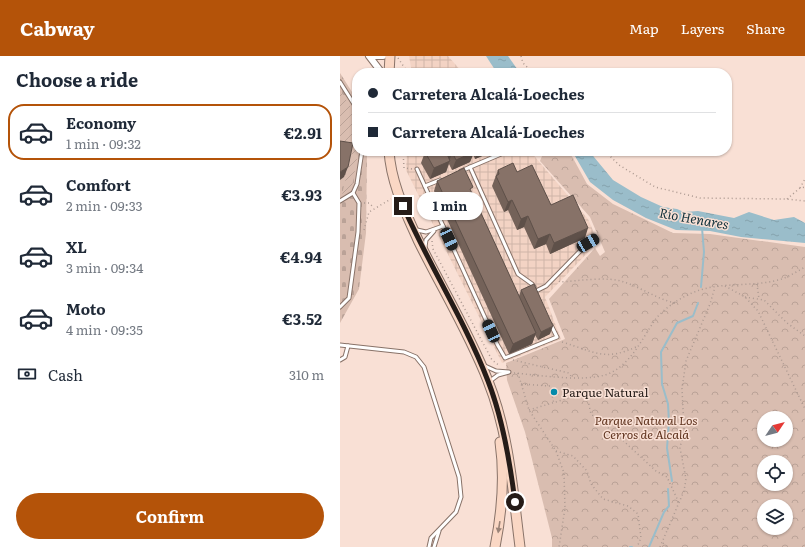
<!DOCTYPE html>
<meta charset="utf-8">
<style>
:root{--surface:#fff;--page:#f2f2f3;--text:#1f2937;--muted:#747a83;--line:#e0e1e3;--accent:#b45309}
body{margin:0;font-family:Literata,serif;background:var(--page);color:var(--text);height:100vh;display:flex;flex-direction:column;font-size:15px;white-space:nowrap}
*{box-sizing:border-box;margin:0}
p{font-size:13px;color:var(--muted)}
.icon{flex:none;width:22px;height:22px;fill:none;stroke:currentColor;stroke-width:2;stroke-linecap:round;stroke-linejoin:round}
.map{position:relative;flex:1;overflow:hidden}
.side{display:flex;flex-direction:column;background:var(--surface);width:340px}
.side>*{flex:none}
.guide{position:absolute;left:12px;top:12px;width:380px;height:88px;border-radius:16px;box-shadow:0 1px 3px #0004;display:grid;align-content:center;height:88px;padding:0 16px;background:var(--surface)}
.needle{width:26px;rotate:55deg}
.tools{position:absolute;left:417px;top:355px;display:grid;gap:8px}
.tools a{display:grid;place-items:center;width:36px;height:36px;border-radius:50%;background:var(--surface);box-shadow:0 1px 3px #0004;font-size:20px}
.end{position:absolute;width:18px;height:18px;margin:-9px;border:5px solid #251c18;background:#fff;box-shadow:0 0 0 2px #fff}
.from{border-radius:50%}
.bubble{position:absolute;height:28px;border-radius:14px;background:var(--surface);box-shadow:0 1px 3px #0004;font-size:13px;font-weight:700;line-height:28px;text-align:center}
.car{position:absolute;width:12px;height:24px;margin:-12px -6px;border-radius:5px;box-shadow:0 0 3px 1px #0007;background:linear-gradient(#222 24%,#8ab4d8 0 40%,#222 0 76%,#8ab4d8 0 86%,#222 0)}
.guide b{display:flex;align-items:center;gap:14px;height:38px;font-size:15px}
.guide b+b{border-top:1px solid var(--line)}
.guide i{width:10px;height:10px;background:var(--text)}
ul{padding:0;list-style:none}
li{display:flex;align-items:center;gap:12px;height:56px;margin:0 8px 6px;padding:0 8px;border:2px solid transparent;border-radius:16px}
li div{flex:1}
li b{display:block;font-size:15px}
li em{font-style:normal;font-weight:700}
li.selected{border-color:var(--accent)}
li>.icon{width:36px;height:36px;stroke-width:1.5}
h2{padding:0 16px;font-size:18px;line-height:48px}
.pay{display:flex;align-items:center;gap:10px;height:44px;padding:0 16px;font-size:15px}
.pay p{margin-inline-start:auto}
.button{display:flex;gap:8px;margin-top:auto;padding:8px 16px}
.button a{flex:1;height:46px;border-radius:24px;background:var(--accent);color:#fff;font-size:16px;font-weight:700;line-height:46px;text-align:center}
header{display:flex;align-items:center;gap:24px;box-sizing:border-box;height:56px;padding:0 20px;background:var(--accent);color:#fff}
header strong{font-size:19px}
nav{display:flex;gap:22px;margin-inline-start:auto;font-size:14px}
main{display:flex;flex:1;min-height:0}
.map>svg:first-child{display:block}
.industrial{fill:url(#industrial-grid)}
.cemetery{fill:url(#cemetery-stones)}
.park{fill:url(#park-crowns);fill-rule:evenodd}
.garden{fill:url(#garden-furrows)}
.water{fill:url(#water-ripples)}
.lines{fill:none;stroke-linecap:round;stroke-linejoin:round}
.stream{stroke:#9abdca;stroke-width:2}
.lane-casing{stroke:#887268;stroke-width:5}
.street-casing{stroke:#887268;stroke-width:8}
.secondary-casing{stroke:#887268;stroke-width:11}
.path{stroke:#ac9991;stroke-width:1.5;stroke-dasharray:1 3;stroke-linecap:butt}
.lane{stroke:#fff;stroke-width:3}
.street{stroke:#fff;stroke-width:6}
.secondary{stroke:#fad7c4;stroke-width:9}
.wall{fill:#746259}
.shaded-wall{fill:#5e5049}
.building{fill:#877268;stroke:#5e5049}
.oneway{fill:#9a8377}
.route{stroke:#251c18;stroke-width:5}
.poi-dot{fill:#038aaa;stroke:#f9e0d5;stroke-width:1.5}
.labels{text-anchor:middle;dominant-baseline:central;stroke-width:3;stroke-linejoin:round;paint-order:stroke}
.poi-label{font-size:12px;fill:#251c18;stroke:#f9e0d5;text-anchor:start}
.park-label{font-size:12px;font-style:italic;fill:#60341f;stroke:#f9e0d5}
.water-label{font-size:13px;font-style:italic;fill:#0c2e39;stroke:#f9e0d5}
</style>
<header>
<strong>Cabway</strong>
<nav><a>Map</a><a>Layers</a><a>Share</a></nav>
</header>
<main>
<section class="side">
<h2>Choose a ride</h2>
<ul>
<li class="selected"><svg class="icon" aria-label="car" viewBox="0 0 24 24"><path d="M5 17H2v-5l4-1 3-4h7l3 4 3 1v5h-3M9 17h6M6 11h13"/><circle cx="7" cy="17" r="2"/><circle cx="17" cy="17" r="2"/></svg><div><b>Economy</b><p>1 min · 09:32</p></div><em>€2.91</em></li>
<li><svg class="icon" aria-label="car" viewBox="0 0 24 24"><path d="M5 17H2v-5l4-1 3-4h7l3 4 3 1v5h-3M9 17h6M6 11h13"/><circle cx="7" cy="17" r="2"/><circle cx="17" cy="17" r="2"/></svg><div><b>Comfort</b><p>2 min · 09:33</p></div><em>€3.93</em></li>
<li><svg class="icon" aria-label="car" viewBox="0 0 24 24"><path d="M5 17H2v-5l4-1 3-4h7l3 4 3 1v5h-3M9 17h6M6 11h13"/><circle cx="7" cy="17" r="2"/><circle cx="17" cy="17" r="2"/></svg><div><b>XL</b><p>3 min · 09:34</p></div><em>€4.94</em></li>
<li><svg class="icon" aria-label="car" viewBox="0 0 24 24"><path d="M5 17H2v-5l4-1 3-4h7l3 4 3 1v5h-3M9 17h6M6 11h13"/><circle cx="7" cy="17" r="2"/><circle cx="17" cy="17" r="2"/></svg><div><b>Moto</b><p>4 min · 09:35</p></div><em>€3.52</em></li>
</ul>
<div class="pay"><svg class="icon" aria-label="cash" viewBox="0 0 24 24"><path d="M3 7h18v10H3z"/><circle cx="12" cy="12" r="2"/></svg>Cash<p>310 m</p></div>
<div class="button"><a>Confirm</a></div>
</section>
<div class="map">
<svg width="465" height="491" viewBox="0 0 465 491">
<defs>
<pattern id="industrial-grid" width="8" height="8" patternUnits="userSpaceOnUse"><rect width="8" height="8" fill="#f3d3c4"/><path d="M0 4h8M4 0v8" fill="none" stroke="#d0b5a8"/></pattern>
<pattern id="cemetery-stones" width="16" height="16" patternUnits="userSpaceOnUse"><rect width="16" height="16" fill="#d9bdb0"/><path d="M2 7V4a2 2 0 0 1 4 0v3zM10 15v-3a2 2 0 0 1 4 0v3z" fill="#baa297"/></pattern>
<pattern id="park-crowns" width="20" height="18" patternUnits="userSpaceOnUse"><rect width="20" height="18" fill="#d9bdb0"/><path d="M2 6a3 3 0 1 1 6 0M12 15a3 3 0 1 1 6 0" fill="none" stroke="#baa297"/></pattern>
<pattern id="garden-furrows" width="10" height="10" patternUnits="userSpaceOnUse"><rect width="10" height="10" fill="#d9bdb0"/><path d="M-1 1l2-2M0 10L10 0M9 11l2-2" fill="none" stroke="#baa297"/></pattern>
<pattern id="water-ripples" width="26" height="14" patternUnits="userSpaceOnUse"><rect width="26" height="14" fill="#9abdca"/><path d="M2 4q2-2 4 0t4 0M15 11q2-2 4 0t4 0" fill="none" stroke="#85a2ad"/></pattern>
</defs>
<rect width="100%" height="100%" fill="#f9e0d5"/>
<g class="industrial">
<polygon points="69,0 108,0 123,17 72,17"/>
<polygon points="67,95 190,95 248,163 258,186 205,241 221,283 162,307 66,114"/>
</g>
<polygon class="cemetery" points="0,17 17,44 17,95 27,95 26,177 19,233 0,267"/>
<path class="park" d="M204,95H228L233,102L247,128L273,148L333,177L370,178L465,191V491H212V482L185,376L167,324L166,307L225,283L209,243L255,192L260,200L265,196L250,161L200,105ZM424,362H446V384H424ZM424,406H446V428H424ZM424,450H446V472H424Z"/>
<polygon class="garden" points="0,34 17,60 18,97 12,131 2,138 12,97 0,93"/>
<g class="water">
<polygon points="146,0 168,0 180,17 157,17"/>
<polygon points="232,95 249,95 273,124 301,141 323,151 337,153 344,156 358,155 394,162 409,156 434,164 454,161 465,167 465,187 401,181 370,175 336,174 306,162 273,144 250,126"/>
</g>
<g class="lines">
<g class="stream">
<polyline points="361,231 364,196 362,172"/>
<polyline points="332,425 327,392 329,366 328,348 322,328 321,296 337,267 353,260 358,247"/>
<polyline points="290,491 292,491"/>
<polyline points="309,491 324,456 329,450 328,433"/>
</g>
<defs>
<g id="lane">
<polyline points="0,26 17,53"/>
<polyline points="130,111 178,218 192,228 194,231"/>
<polyline points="77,113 157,288 165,302 217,281 211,269"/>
<polyline points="121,115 168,95"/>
<polyline points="85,130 100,124"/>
<polyline points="0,145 13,137 17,128 22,95"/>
<polyline points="77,174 86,176 103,170"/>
<polyline points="85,191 86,184 94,175"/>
<polyline points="196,235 206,230 248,187 256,183"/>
<polyline points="0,251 9,242 18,176 19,147 13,137"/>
<polyline points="0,289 64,296 76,301 84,311 119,421 121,441 116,456 91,482 89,491"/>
<polyline points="0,304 5,301 8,290"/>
<polyline points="145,310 156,315 169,316 158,319 150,325"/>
<polyline points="94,491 99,475"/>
</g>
<g id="street">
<polyline points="29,0 42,17"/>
<polyline points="34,0 43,0"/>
</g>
<g id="secondary">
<polyline points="49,17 50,0"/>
<path d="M49,95C51,127 65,155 78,184C101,231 129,276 148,325C169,377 173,436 180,491"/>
<path d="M155,491C162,456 165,421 160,386"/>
</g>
</defs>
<use href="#lane" class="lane-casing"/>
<use href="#street" class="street-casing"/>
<use href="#secondary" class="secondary-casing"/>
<g class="path">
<polyline points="181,0 183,7 193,17"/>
<polyline points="58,2 68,17"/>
<polyline points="63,95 64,112 73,113"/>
<polyline points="265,95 279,109 315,131 360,142 446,143 465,145"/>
<polyline points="460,132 465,123"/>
<polyline points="447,143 460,132 465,131"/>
<polyline points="24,147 29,147 34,152"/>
<polyline points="24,174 29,156 51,143"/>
<polyline points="92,185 93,193 152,304 160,310"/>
<path d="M219,225L220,226C237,225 269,220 284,226C302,232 317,243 335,247"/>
<polyline points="417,228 419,243"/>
<polyline points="385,230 405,241 418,255 465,353"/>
<polyline points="405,241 424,244 447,267 465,280"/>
<path d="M222,286C255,296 265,306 298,290"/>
<polyline points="173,304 229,317 231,320"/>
<path d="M174,317C199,319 241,326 265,319C290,311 301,284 315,264C325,251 344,239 360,234C385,226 412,231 438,224C447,222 456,216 465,211"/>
<polyline points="178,317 189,354 216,395 224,417 225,452 219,491"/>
<polyline points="181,328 210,330 214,348"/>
<polyline points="189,354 229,342 247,340 251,358 276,378 316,415 327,421 339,447"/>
<polyline points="216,395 233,400 247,415 251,428 263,443 288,450 298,458 301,482 297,491"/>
<polyline points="323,487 327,491"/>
<polyline points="320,491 344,435 346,423 340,392 344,373 342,333 346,305 370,248 375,231"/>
</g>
<use href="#lane" class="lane"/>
<use href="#street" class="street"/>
<use href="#secondary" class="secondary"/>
</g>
<g class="wall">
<polygon points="83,95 154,95 135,103 133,98 130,106 112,114 109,108 106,116 90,123 81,107 84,99"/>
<polygon points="158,114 177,116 245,182 210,198 206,188 194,193 184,171 177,174 168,154 164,156 152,130"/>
<polygon points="97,125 131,136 179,240 181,234 210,278 198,284 195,279 192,288 169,298 94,135"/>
</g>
<g class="shaded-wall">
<polygon points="138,95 154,95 135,103"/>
<polygon points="112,96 106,116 90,123 94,112 107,98"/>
<polygon points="134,96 130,106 112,114 116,104"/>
<polygon points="8,111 4,121 0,124 0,116"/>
<polygon points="172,144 168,154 164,156 168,146"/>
<polygon points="188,160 184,171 177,174 181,163"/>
<polygon points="248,172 245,182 210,198 214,187"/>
<polygon points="210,178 206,188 194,193 198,183"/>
<polygon points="213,270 210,278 198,284 201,276"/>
<polygon points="196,277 192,288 169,298 173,288"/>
</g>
<g class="building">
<polygon points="0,85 13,87 8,111 0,116"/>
<polygon points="89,95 134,95 134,96 116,104 112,96 107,98 110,105 94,112 85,96"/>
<polygon points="173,107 177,116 192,109 211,149 233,139 248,172 214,187 210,178 198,183 188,160 181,163 172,144 168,146 156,120 159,118 158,114"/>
<polygon points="124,112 133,131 130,133 196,277 173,288 97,125"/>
<polygon points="194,228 213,270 201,276 181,234"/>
</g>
<defs><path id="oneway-solid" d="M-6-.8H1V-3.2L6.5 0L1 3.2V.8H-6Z"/></defs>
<use class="oneway" href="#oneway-solid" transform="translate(159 471) rotate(99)"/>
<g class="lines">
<path class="route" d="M63,150C89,209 125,265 148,325C163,363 170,406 175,446"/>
</g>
<circle class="poi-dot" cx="214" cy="336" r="4"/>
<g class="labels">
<g class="poi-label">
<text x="222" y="336">Parque Natural</text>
</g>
<g class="park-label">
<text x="306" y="364">Parque Natural Los<tspan x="306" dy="14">Cerros de Alcalá</tspan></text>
</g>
<g class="water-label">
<text transform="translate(354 162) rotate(10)">Río Henares</text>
</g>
</g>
</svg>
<div class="tools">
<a><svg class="needle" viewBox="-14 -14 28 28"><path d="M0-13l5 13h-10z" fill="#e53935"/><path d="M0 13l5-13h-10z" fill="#747a83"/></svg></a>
<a><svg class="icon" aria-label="locate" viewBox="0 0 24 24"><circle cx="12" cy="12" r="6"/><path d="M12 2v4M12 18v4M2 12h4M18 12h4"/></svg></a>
<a><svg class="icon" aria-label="layers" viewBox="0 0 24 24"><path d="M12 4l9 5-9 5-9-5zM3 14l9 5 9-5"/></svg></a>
</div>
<i class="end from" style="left:175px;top:446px"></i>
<i class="end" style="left:63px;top:150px"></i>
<div class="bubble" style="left:77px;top:136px;width:66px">1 min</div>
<i class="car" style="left:109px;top:183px;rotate:155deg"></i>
<i class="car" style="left:248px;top:187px;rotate:60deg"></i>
<i class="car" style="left:151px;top:275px;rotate:335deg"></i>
<div class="guide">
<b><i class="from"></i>Carretera Alcalá-Loeches</b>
<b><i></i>Carretera Alcalá-Loeches</b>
</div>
</div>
</main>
